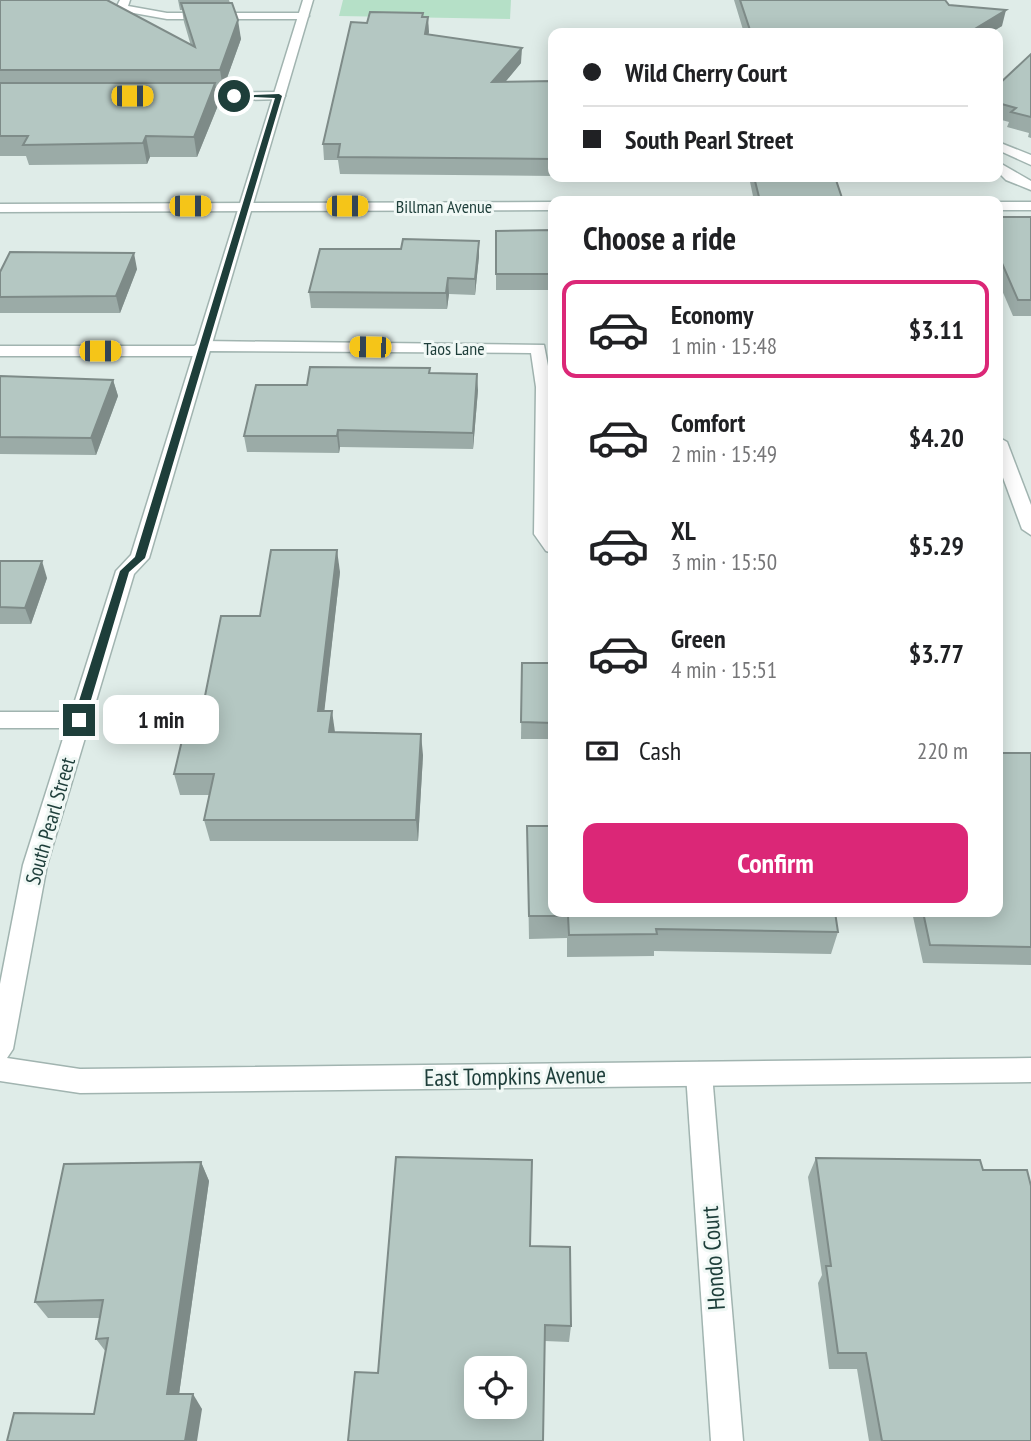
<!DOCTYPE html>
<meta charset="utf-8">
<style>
:root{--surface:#fff;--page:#f2f2f2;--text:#202124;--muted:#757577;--line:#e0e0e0;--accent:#db2777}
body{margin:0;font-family:"PT Sans Narrow",sans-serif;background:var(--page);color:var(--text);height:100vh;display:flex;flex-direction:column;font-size:26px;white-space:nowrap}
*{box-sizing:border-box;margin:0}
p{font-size:23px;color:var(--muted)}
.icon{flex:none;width:38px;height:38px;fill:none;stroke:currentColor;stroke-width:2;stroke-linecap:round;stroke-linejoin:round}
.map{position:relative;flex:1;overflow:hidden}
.sheet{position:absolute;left:548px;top:196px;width:455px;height:721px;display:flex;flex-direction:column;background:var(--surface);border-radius:14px;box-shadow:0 4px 18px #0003}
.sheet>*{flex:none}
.banner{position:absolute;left:548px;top:28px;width:455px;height:154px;border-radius:14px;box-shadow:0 4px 18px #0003;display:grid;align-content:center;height:154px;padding:0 35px;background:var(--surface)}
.buttons{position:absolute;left:464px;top:1356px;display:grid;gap:14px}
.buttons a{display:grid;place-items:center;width:63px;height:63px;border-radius:14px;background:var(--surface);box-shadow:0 4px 18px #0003;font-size:35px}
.end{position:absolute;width:32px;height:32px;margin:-16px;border:9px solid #1e3e3a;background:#fff;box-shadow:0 0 0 4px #fff}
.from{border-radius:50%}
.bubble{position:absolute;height:49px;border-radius:14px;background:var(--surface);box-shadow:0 4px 18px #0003;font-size:23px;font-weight:700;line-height:49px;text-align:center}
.car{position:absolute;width:21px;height:42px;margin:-21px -10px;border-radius:9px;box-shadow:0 0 5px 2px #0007;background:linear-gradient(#f5c518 24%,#345 0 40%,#f5c518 0 76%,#345 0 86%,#f5c518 0)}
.banner b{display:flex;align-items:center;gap:24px;height:66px;font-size:26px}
.banner b+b{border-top:2px solid var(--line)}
.banner i{width:18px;height:18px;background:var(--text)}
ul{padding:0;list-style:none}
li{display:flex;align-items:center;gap:21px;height:98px;margin:0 14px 10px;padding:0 21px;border:4px solid transparent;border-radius:14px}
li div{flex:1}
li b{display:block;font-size:26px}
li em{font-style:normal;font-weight:700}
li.active{border-color:var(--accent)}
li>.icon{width:63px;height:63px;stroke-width:1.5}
h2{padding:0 35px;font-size:32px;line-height:84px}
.pay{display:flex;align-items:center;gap:18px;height:77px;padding:0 35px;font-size:26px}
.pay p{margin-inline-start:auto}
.cta{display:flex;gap:14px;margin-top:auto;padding:14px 35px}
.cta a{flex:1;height:80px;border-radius:14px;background:var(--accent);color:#fff;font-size:28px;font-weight:700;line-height:80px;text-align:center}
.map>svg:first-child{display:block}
.green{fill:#b5e0c7}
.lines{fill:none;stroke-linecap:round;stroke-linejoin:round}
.service-casing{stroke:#a1b4b0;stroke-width:3}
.minor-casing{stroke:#a1b4b0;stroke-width:3}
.tertiary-casing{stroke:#a1b4b0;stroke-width:3}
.service{fill:#fff;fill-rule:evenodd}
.minor{fill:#fff;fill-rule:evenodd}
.tertiary{fill:#fff;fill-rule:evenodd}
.wall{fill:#9baba7}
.shaded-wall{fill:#7e8b88}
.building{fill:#b4c7c2;stroke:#7e8b88;stroke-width:2;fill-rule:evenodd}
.route{fill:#1e3e3a}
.labels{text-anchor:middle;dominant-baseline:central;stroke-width:6;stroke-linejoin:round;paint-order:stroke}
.far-street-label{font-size:18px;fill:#1e3e3a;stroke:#f0f8f5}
.street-label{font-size:21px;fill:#1e3e3a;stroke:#f0f8f5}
.near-street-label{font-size:24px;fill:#1e3e3a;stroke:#f0f8f5}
</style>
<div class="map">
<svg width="1031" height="1441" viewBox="0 0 1031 1441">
<rect width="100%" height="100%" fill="#dfece8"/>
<polygon class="green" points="343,0 511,0 510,19 339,16"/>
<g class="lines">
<defs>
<polygon id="service" points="120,0 130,0 128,6 167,13 303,13 309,16 303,19 167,19 117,10 116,8"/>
<g id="minor">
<polygon points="279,92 285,96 283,99 191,101 185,97 191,93"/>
<polygon points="998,142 1031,155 1031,165 998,150"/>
<polygon points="998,162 1031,181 1031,190 1006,180 998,172"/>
<polygon points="553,202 553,210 0,212 0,204"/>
<rect x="998" y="202" width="33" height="8"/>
<polygon points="202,341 544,345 552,387 553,553 546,551 534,534 536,387 531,353 209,351 201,356 0,356 0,346 194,346"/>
<polygon points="998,437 1007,442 1031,505 1031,535 1022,529 998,464"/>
<polygon points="0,712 79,712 86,714 89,720 86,726 79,728 0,728"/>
<polygon points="699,1062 708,1066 712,1074 743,1441 711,1441 686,1074 690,1066"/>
</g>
<polygon id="tertiary" points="303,0 313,0 149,558 134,574 47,865 13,1049 7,1058 80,1069 1031,1058 1031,1082 80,1093 0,1081 0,984 23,865 116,571 131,555"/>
</defs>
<use href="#service" class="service-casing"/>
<use href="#minor" class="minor-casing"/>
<use href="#tertiary" class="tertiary-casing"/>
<use href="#service" class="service"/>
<use href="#minor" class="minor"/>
<use href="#tertiary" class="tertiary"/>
</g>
<g class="wall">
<polygon points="0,0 191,46 184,22 182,10 180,10 178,0 229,0 241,39 223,89 217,89 219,103 197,157 150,157 147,164 29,165 26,156 0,156"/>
<polygon points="734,0 945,0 949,5 1002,26 990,33 744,33"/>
<polygon points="423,13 423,17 428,34 521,63 505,82 553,81 553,176 340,174 338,160 324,160 323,144 367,23"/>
<polygon points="1031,54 1031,138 1028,137 1029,133 1007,127 1009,122 998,119 998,85"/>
<polygon points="749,177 835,177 843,201 754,201"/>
<polygon points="998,217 1031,217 1031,316 1013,316 998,281"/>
<polygon points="553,230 553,290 496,290 496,231"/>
<polygon points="479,241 479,256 475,295 449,294 447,309 311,308 309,292 401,249"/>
<polygon points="137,269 120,313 0,313 0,272"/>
<polygon points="430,368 430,373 478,390 473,449 340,447 339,453 247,452 244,436 307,385"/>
<polygon points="0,376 113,380 118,396 96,455 0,454"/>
<polygon points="0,561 47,578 31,624 0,624"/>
<polygon points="340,572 324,711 335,733 423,755 418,841 210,841 204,820 209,795 180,795 174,774 202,711 260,616"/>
<polygon points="522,663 553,663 553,739 521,739"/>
<polygon points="1031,753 1031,965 923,963 912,912 998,912"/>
<polygon points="527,826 838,932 831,954 654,951 654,956 567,957 567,938 529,939"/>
<polygon points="816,1158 1031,1441 869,1441 857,1369 829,1369 818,1283 822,1275 808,1177"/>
<polygon points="201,1162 209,1181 179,1394 202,1409 94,1414 106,1352 96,1339 100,1318 48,1318 35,1302"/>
<polygon points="530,1246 571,1326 569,1342 545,1341 378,1373"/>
</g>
<g class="shaded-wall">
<polygon points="1006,10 1002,26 990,33 968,33"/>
<polygon points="428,17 429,32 426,49 425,34"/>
<polygon points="238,20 241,39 223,89 220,70"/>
<polygon points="522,48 521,63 492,98 492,82"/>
<polygon points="215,83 219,103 197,157 194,137"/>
<polygon points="146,136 150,157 147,164 143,143"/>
<polygon points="479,241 479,256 475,295 475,279"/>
<polygon points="134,253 137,269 120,313 116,296"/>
<polygon points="448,278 449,294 447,309 446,293"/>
<polygon points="477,374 478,390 473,449 473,433"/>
<polygon points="113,380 118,396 96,455 91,438"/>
<polygon points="338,430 340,447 339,453 337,436"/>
<polygon points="337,550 340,572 322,732 318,711"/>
<polygon points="42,561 47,578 31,624 25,608"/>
<polygon points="332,711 335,732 329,732"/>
<polygon points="421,734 423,755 418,841 416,820"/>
<polygon points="201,1162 209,1181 177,1409 167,1394"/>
<polygon points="193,1394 202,1409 197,1441 185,1441"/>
</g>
<g class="building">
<polygon points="0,0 107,0 195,47 181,3 232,3 238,20 220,70 0,70"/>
<polygon points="740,0 945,0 949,5 1006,10 968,33 751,33"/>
<polygon points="370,12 423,13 422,17 428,17 425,34 522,48 492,82 553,81 553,159 338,157 340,144 323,144 351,22 367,23"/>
<polygon points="1031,54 1031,117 1011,112 1016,108 998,103 998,85"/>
<polygon points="0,83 215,83 194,137 146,136 143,143 23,145 28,136 0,136"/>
<polygon points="754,177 835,177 843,201 760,201"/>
<polygon points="998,217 1031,217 1031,300 1018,300 998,254"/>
<polygon points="553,230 553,274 496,274 496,231"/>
<polygon points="403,239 479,241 475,279 448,278 446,293 309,292 320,249 401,249"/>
<polygon points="10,252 134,253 116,296 0,297 0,272"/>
<polygon points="310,367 430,368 429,373 477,374 473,433 338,430 337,436 244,436 256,385 307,385"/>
<polygon points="0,376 113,380 91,438 0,437"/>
<polygon points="271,550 337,550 318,711 332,711 329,732 421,734 416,820 204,820 214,774 174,774 189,711 202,711 221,616 260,616"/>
<polygon points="0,561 42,561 25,608 0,607"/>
<polygon points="522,663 553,663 553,723 521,722"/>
<polygon points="998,753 1031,753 1031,947 930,945 923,912 998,912"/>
<polygon points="527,826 553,826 553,912 835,912 838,932 656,929 657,934 569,935 568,916 529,916"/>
<path d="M396,1157L532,1160L530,1246L570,1247L571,1326L545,1325L543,1441H348L355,1372L378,1373ZM476,1368H514V1407H476Z"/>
<polygon points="816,1158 980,1160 983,1170 1027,1170 1031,1186 1031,1441 882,1441 866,1353 838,1353 826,1266 831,1266"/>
<polygon points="201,1162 167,1394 193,1394 185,1441 7,1441 14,1413 94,1414 108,1338 96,1339 103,1300 35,1302 64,1164"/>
</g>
<polygon class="route" points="279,94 282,96 145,558 129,572 85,720 83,723 75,723 73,720 120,571 135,557 275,98 231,96"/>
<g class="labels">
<g class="far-street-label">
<text x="444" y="206">Billman Avenue</text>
<text x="454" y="348">Taos Lane</text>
</g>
<g class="street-label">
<text transform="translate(50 821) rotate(-74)">South Pearl Street</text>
</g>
<g class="near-street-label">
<text transform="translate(515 1076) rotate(-1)">East Tompkins Avenue</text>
<text transform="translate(713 1258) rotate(-94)">Hondo Court</text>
</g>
</g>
</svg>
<div class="buttons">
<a><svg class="icon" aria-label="locate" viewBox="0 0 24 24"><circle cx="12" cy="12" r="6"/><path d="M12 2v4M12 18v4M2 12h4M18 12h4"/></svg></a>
</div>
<i class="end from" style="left:234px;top:96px"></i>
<i class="end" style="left:79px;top:720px"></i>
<div class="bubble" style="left:103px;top:695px;width:116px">1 min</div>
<i class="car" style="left:132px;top:96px;rotate:90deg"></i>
<i class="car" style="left:190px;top:206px;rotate:90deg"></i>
<i class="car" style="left:347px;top:206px;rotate:90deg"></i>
<i class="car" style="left:370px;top:347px;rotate:271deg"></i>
<i class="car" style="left:100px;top:351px;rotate:90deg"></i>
<div class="banner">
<b><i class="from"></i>Wild Cherry Court</b>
<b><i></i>South Pearl Street</b>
</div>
<section class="sheet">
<h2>Choose a ride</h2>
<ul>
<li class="active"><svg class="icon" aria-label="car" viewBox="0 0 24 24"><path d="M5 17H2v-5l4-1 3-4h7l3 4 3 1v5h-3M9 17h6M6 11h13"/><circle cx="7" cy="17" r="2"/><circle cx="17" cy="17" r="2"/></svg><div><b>Economy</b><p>1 min · 15:48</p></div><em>$3.11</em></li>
<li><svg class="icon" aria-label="car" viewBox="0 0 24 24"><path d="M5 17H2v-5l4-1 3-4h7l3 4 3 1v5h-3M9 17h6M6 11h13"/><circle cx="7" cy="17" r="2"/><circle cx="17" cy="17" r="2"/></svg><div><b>Comfort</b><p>2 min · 15:49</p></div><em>$4.20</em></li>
<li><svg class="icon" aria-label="car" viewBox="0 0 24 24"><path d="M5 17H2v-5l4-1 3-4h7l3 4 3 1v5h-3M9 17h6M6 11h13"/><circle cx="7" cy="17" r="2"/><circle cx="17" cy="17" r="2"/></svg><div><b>XL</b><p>3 min · 15:50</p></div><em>$5.29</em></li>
<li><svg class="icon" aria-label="car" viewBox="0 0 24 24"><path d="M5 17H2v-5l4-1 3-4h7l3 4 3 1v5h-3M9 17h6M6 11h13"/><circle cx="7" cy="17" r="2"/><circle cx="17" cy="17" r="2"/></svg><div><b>Green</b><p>4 min · 15:51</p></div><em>$3.77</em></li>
</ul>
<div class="pay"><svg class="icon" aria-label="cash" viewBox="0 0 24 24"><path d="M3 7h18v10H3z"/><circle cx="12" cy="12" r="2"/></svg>Cash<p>220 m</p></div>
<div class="cta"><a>Confirm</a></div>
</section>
</div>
